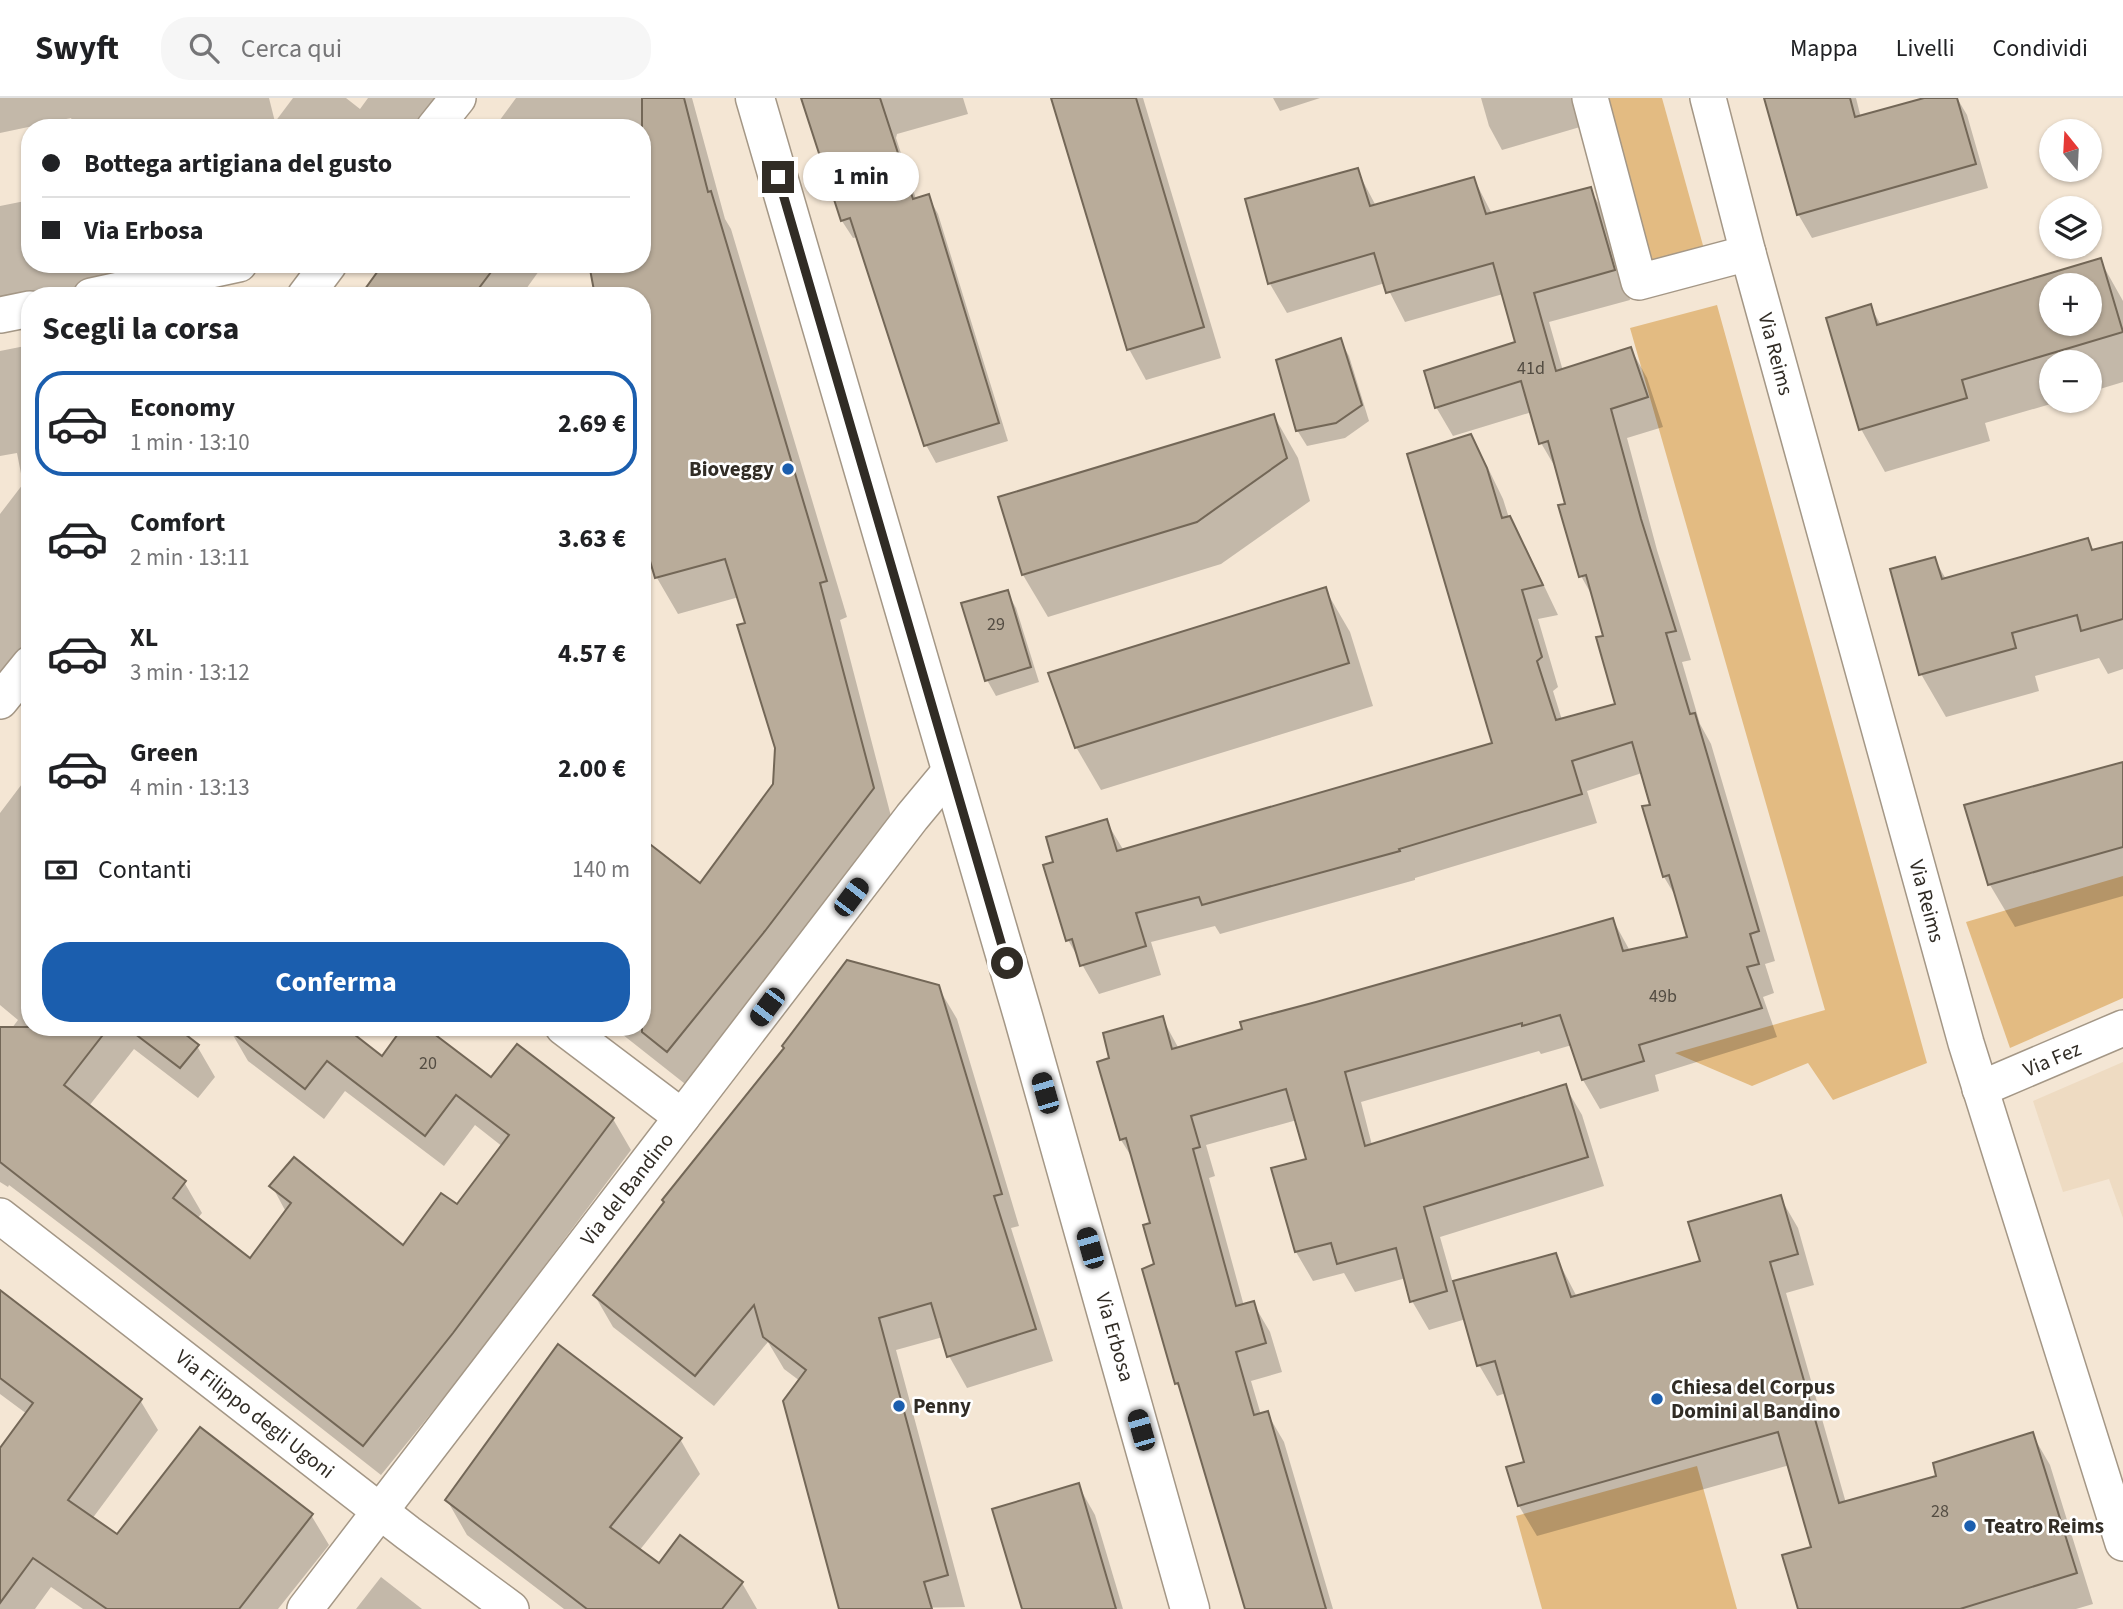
<!DOCTYPE html>
<html lang="it">
<meta charset="utf-8">
<style>
:root{--surface:#fff;--page:#f6f6f6;--text:#202124;--muted:#757577;--line:#e0e0e0;--accent:#1b5eae}
body{margin:0;font-family:"Source Sans 3",sans-serif;background:var(--page);color:var(--text);height:100vh;display:flex;flex-direction:column;font-size:26px;white-space:nowrap}
*{box-sizing:border-box;margin:0}
p{font-size:23px;color:var(--muted)}
.icon{flex:none;width:38px;height:38px;fill:none;stroke:currentColor;stroke-width:2;stroke-linecap:round;stroke-linejoin:round}
.map{position:relative;flex:1;overflow:hidden}
.panel{position:absolute;left:21px;top:189px;width:630px;height:749px;display:flex;flex-direction:column;background:var(--surface);border-radius:28px;box-shadow:0 2px 5px #0004}
.panel>*{flex:none}
.top-card{position:absolute;left:21px;top:21px;width:630px;height:154px;border-radius:28px;box-shadow:0 2px 5px #0004;display:grid;align-content:center;height:154px;padding:0 21px;background:var(--surface)}
.needle{width:46px;rotate:342deg}
.controls{position:absolute;left:2039px;top:21px;display:grid;gap:14px}
.controls a{display:grid;place-items:center;width:63px;height:63px;border-radius:50%;background:var(--surface);box-shadow:0 2px 5px #0004;font-size:35px}
.end{position:absolute;width:32px;height:32px;margin:-16px;border:9px solid #312c25;background:#fff;box-shadow:0 0 0 4px #fff}
.from{border-radius:50%}
.bubble{position:absolute;height:49px;border-radius:24px;background:var(--surface);box-shadow:0 2px 5px #0004;font-size:23px;font-weight:700;line-height:49px;text-align:center}
.car{position:absolute;width:21px;height:42px;margin:-21px -10px;border-radius:9px;box-shadow:0 0 5px 2px #0007;background:linear-gradient(#222 24%,#8ab4d8 0 40%,#222 0 76%,#8ab4d8 0 86%,#222 0)}
.top-card b{display:flex;align-items:center;gap:24px;height:66px;font-size:26px}
.top-card b+b{border-top:2px solid var(--line)}
.top-card i{width:18px;height:18px;background:var(--text)}
ul{padding:0;list-style:none}
li{display:flex;align-items:center;gap:21px;height:105px;margin:0 14px 10px;padding:0 7px;border:4px solid transparent;border-radius:28px}
li div{flex:1}
li b{display:block;font-size:26px}
li em{font-style:normal;font-weight:700}
li.active{border-color:var(--accent)}
li>.icon{width:63px;height:63px;stroke-width:1.5}
h2{padding:0 21px;font-size:32px;line-height:84px}
.pay{display:flex;align-items:center;gap:18px;height:77px;padding:0 21px;font-size:26px}
.pay p{margin-inline-start:auto}
.cta{display:flex;gap:14px;margin-top:auto;padding:14px 21px}
.cta a{flex:1;height:80px;border-radius:28px;background:var(--accent);color:#fff;font-size:28px;font-weight:700;line-height:80px;text-align:center}
header{display:flex;align-items:center;gap:42px;box-sizing:border-box;height:98px;padding:0 35px;background:var(--surface);border-bottom:2px solid var(--line)}
header strong{font-size:33px}
nav{display:flex;gap:38px;margin-inline-start:auto;font-size:24px}
.search{width:490px;height:63px;background:var(--page);display:flex;align-items:center;gap:18px;box-sizing:border-box;padding:0 24px;border-radius:28px;color:var(--muted);font-size:26px}
.map>svg:first-child{display:block}
.built{fill:#eedbc2}
.green{fill:#e3bb82}
.shadow{fill:#0003;fill-rule:evenodd}
.building{fill:#b9ac9a;stroke:#736757;stroke-width:2;fill-rule:evenodd}
.lines{fill:none;stroke-linecap:round;stroke-linejoin:round}
.street-casing{stroke:#a49786;stroke-width:38}
.secondary-casing{stroke:#a49786;stroke-width:41}
.street{stroke:#fff;stroke-width:35}
.secondary{stroke:#fff;stroke-width:38}
.route{stroke:#312c25;stroke-width:9}
.poi-dot{fill:#1b5eae;stroke:#fff;stroke-width:2.5}
.labels{text-anchor:middle;dominant-baseline:central;stroke-width:5;stroke-linejoin:round;paint-order:stroke}
.number-label{font-size:18px;fill:#534c42}
.street-label{font-size:21px;fill:#312c25;stroke:#fff}
.poi-label{font-size:21px;font-weight:bold;fill:#312c25;stroke:#fff;text-anchor:start}
</style>
<header>
<strong>Swyft</strong>
<div class="search"><svg class="icon" aria-label="search" viewBox="0 0 24 24"><circle cx="10" cy="10" r="6"/><path d="M15 15l6 6"/></svg>Cerca qui</div>
<nav><a>Mappa</a><a>Livelli</a><a>Condividi</a></nav>
</header>
<div class="map">
<svg width="2123" height="1511" viewBox="0 0 2123 1511">
<rect width="100%" height="100%" fill="#f4e6d4"/>
<polygon class="built" points="2123,964 2123,1120 2109,1081 2063,1094 2033,1003"/>
<g class="green">
<polygon points="1605,0 1662,0 1704,151 1651,164"/>
<polygon points="1717,207 1927,965 1833,1002 1808,965 1752,988 1675,955 1825,912 1630,230"/>
<polygon points="2123,778 2123,900 2010,950 1966,824"/>
<polygon points="1697,1368 1737,1511 1542,1511 1516,1418"/>
</g>
<g class="shadow">
<polygon points="0,0 269,0 275,24 293,0 346,0 360,11 368,0 443,0 422,30 82,30 80,22 73,24 71,20 0,35"/>
<polygon points="516,0 692,0 725,121 731,131 847,519 840,522 893,726 689,989 613,929 642,929 700,787 775,687 777,650 739,499 678,516 657,480 642,431 642,30 494,30"/>
<polygon points="803,0 963,0 968,16 897,36 896,40 916,101 928,98 938,116 1008,343 936,365 926,347 858,139 853,140 842,123"/>
<polygon points="1053,0 1143,0 1221,260 1146,282 1129,251"/>
<polygon points="1273,0 1320,0 1280,13"/>
<polygon points="1481,0 1572,0 1580,29 1502,52 1489,28"/>
<polygon points="1765,0 1856,0 1861,20 1930,0 1957,0 1967,17 1988,90 1812,140 1798,116"/>
<polygon points="1357,72 1376,108 1474,81 1492,116 1590,91 1607,120 1630,202 1549,224 1563,273 1631,251 1647,280 1663,329 1627,340 1657,452 1691,562 1682,564 1700,626 1711,646 1775,863 1765,866 1774,895 1763,899 1777,939 1655,977 1659,993 1600,1011 1583,982 1572,947 1541,956 1539,953 1361,1004 1372,1047 1565,988 1582,1017 1604,1088 1440,1139 1453,1185 1555,1157 1577,1199 1702,1164 1780,1099 1798,1130 1814,1187 1786,1195 1846,1405 1939,1379 2032,1336 2050,1367 2093,1506 2076,1511 1800,1511 1813,1450 1790,1367 1537,1438 1519,1408 1508,1370 1526,1365 1506,1295 1497,1298 1479,1267 1466,1221 1429,1232 1412,1203 1406,1180 1355,1194 1344,1175 1313,1183 1296,1154 1273,1071 1308,1062 1297,1022 1206,1047 1215,1078 1209,1080 1244,1208 1253,1205 1270,1234 1282,1274 1251,1283 1261,1317 1267,1315 1284,1344 1333,1511 1247,1511 1184,1298 1177,1286 1144,1172 1156,1167 1152,1127 1136,1066 1121,1042 1112,961 1162,920 1179,951 1613,822 1630,853 1689,840 1679,804 1664,779 1652,708 1642,675 1587,693 1597,725 1415,780 1415,782 1220,836 1215,828 1151,844 1161,877 1099,896 1068,842 1056,765 1106,723 1124,753 1494,646 1470,338 1487,368 1503,401 1509,420 1526,450 1558,517 1538,521 1558,589 1553,593 1562,622 1617,607 1605,539 1594,501 1581,478 1568,407 1558,374 1541,345 1532,314 1453,338 1436,309 1518,245 1503,196 1405,224 1385,185 1287,215 1270,186 1247,102"/>
<polygon points="30,102 30,166 211,166 63,198 30,198 0,211 0,108"/>
<path d="M2100,162L2123,203V284L2090,294V264H2051V303H2061L1985,325L1990,343L1885,374L1861,331L1870,208L1881,227ZM2051,187H2090V226H2051Z"/>
<polygon points="385,166 544,166 521,198 362,198"/>
<polygon points="1340,242 1349,258 1369,323 1345,340 1307,348 1297,332"/>
<polygon points="30,247 30,543 0,578 0,416 23,386 17,355 0,358 0,253"/>
<polygon points="1274,318 1298,360 1310,403 1221,466 1048,519 1023,477 1000,400"/>
<polygon points="2088,442 2094,454 2123,445 2123,571 2108,576 2099,560 2035,578 2039,593 1946,619 1921,576 1934,461 1946,481"/>
<polygon points="1325,491 1350,534 1373,608 1101,692 1076,649"/>
<polygon points="1007,494 1016,510 1039,584 996,598 987,582"/>
<polygon points="30,660 30,929 174,929 197,948 215,979 198,1000 134,951 89,1008 184,1084 202,1115 197,1121 250,1163 286,1114 272,1088 404,1150 457,1108 503,1049 475,1027 444,1068 345,993 324,1021 248,963 230,932 382,960 613,1021 631,1052 471,1266 381,1377 92,1150 9,1087 8,1089 0,1084 0,946 18,922 0,907 0,715 28,678 23,670"/>
<polygon points="2123,666 2123,798 2015,829 1990,787 1966,708"/>
<polygon points="938,889 957,921 1019,1128 1011,1130 1053,1263 967,1290 949,1258 943,1239 896,1252 965,1509 843,1511 800,1283 784,1271 768,1244 714,1308 613,1229 595,1198"/>
<polygon points="0,1194 140,1302 158,1332 92,1421 118,1439 311,1417 329,1447 278,1511 83,1511 51,1489 35,1511 0,1511 0,1353 27,1316 0,1296"/>
<polygon points="680,1341 700,1376 639,1453 659,1468 742,1485 757,1511 564,1511 467,1437 447,1402"/>
<polygon points="1078,1387 1095,1417 1123,1511 1024,1511"/>
<polygon points="381,1479 422,1511 356,1511"/>
</g>
<g class="building">
<polygon points="642,0 684,0 708,94 711,93 827,483 820,485 874,690 765,833 667,954 642,934 642,740 700,785 773,686 775,650 737,527 745,525 725,461 655,480 642,436 642,198 595,198 589,166 642,166"/>
<polygon points="801,0 880,0 913,101 929,96 999,325 924,348 850,120 841,123"/>
<polygon points="1051,0 1136,0 1204,229 1127,252"/>
<polygon points="1764,0 1850,0 1855,19 1924,0 1957,0 1976,66 1797,117"/>
<polygon points="1358,70 1370,108 1474,79 1486,116 1591,89 1615,172 1534,195 1556,273 1631,249 1648,299 1611,311 1641,421 1676,533 1666,535 1690,616 1695,615 1759,833 1750,836 1759,866 1747,869 1762,910 1639,947 1644,963 1582,982 1560,917 1522,928 1522,925 1345,974 1365,1048 1566,986 1588,1059 1424,1109 1447,1193 1410,1204 1396,1150 1337,1166 1331,1145 1295,1154 1271,1070 1306,1061 1286,991 1191,1018 1200,1049 1193,1051 1236,1208 1254,1203 1266,1245 1236,1254 1254,1317 1268,1313 1326,1511 1245,1511 1178,1285 1175,1286 1142,1171 1154,1166 1143,1127 1150,1125 1126,1040 1120,1042 1097,964 1109,960 1103,935 1163,918 1172,951 1242,931 1240,924 1316,904 1613,820 1623,853 1687,839 1669,777 1663,779 1642,708 1650,707 1632,644 1572,663 1582,696 1399,751 1400,753 1202,807 1199,799 1136,815 1146,848 1080,868 1072,841 1066,843 1043,767 1053,764 1046,739 1107,721 1117,753 1492,645 1407,356 1471,336 1487,370 1502,420 1510,418 1543,487 1522,492 1542,559 1537,563 1556,622 1615,606 1596,539 1603,538 1586,477 1579,479 1558,407 1565,406 1548,343 1539,346 1521,283 1435,310 1424,273 1515,244 1493,165 1386,195 1374,155 1268,186 1245,101"/>
<path d="M2101,160L2123,234L1962,282L1967,300L1859,332L1826,220L1871,206L1877,227ZM2051,187H2090V226H2051Z"/>
<polygon points="383,166 497,166 473,198 360,198"/>
<polygon points="1341,240 1362,307 1336,325 1296,333 1276,262"/>
<polygon points="1274,316 1287,360 1197,424 1022,477 998,399"/>
<polygon points="2088,440 2092,452 2123,444 2123,521 2081,533 2077,517 2012,535 2016,550 1919,577 1890,471 1935,459 1942,481"/>
<polygon points="1326,489 1349,565 1075,650 1048,575"/>
<polygon points="1008,492 1031,569 985,583 961,505"/>
<polygon points="2123,664 2123,749 1988,787 1964,707"/>
<polygon points="847,862 939,887 1002,1096 994,1098 1036,1231 947,1259 931,1205 879,1220 948,1477 924,1484 932,1511 839,1511 783,1303 806,1272 763,1239 754,1207 695,1278 593,1197 664,1104 662,1102 784,950 782,948"/>
<polygon points="0,929 109,929 64,987 186,1083 173,1100 250,1160 291,1105 269,1088 294,1059 403,1147 441,1095 457,1106 509,1037 456,997 425,1038 327,963 305,991 225,929 353,929 350,933 382,958 403,929 425,929 491,979 517,946 614,1020 453,1235 363,1348 0,1064"/>
<polygon points="126,929 176,929 199,947 180,970"/>
<polygon points="1781,1097 1798,1156 1770,1164 1839,1405 1936,1378 1933,1365 2033,1334 2077,1475 1960,1511 1798,1511 1782,1457 1811,1449 1778,1334 1518,1408 1506,1369 1524,1364 1495,1263 1477,1268 1453,1183 1556,1155 1571,1199 1700,1163 1688,1124"/>
<polygon points="0,1192 142,1301 68,1402 117,1436 200,1329 313,1416 239,1511 107,1511 33,1460 0,1505 0,1350 33,1305 0,1280"/>
<polygon points="558,1246 682,1340 610,1429 659,1465 680,1437 743,1484 722,1511 587,1511 445,1402"/>
<polygon points="1079,1385 1116,1511 1022,1511 992,1411"/>
</g>
<g class="lines">
<defs>
<g id="street">
<polyline points="1590,0 1639,184 1748,155"/>
<polyline points="1708,0 1748,155 1966,945 2123,1445"/>
<polyline points="434,30 458,0"/>
<polyline points="91,198 239,166"/>
<polyline points="305,198 329,166"/>
<polyline points="0,217 30,211"/>
<polyline points="0,603 30,566"/>
<polyline points="563,929 682,1019"/>
<polyline points="1980,991 2123,930"/>
<polyline points="0,1118 408,1435 511,1511"/>
<polyline points="305,1511 912,719 951,672"/>
</g>
<polyline id="secondary" points="755,0 1023,918 1190,1511"/>
</defs>
<use href="#street" class="street-casing"/>
<use href="#secondary" class="secondary-casing"/>
<use href="#street" class="street"/>
<use href="#secondary" class="secondary"/>
</g>
<g class="lines">
<polyline class="route" points="778,79 1007,865"/>
</g>
<g class="poi-dot">
<circle cx="788" cy="371" r="7"/>
<circle cx="1657" cy="1301" r="7"/>
<circle cx="899" cy="1308" r="7"/>
<circle cx="1970" cy="1428" r="7"/>
</g>
<g class="labels">
<g class="number-label">
<text x="1531" y="270">41d</text>
<text x="996" y="526">29</text>
<text x="1663" y="898">49b</text>
<text x="428" y="965">20</text>
<text x="1940" y="1413">28</text>
</g>
<g class="street-label">
<text transform="translate(1776 256) rotate(75)">Via Reims</text>
<text transform="translate(1927 803) rotate(75)">Via Reims</text>
<text transform="translate(2052 961) rotate(-23)">Via Fez</text>
<text transform="translate(627 1091) rotate(-52)">Via del Bandino</text>
<text transform="translate(1115 1239) rotate(74)">Via Erbosa</text>
<text transform="translate(255 1316) rotate(38)">Via Filippo degli Ugoni</text>
</g>
<g class="poi-label">
<text x="774" y="371" text-anchor="end">Bioveggy</text>
<text x="1671" y="1289">Chiesa del Corpus<tspan x="1671" dy="24">Domini al Bandino</tspan></text>
<text x="913" y="1308">Penny</text>
<text x="1984" y="1428">Teatro Reims</text>
</g>
</g>
</svg>
<div class="controls">
<a><svg class="needle" viewBox="-14 -14 28 28"><path d="M0-13l5 13h-10z" fill="#e53935"/><path d="M0 13l5-13h-10z" fill="#757577"/></svg></a>
<a><svg class="icon" aria-label="layers" viewBox="0 0 24 24"><path d="M12 4l9 5-9 5-9-5zM3 14l9 5 9-5"/></svg></a>
<a>+</a>
<a>−</a>
</div>
<i class="end from" style="left:1007px;top:865px"></i>
<i class="end" style="left:778px;top:79px"></i>
<div class="bubble" style="left:803px;top:54px;width:116px">1 min</div>
<i class="car" style="left:851px;top:799px;rotate:37deg"></i>
<i class="car" style="left:767px;top:909px;rotate:217deg"></i>
<i class="car" style="left:1045px;top:995px;rotate:344deg"></i>
<i class="car" style="left:1090px;top:1150px;rotate:344deg"></i>
<i class="car" style="left:1141px;top:1332px;rotate:344deg"></i>
<div class="top-card">
<b><i class="from"></i>Bottega artigiana del gusto</b>
<b><i></i>Via Erbosa</b>
</div>
<section class="panel">
<h2>Scegli la corsa</h2>
<ul>
<li class="active"><svg class="icon" aria-label="car" viewBox="0 0 24 24"><path d="M5 17H2v-5l4-1 3-4h7l3 4 3 1v5h-3M9 17h6M6 11h13"/><circle cx="7" cy="17" r="2"/><circle cx="17" cy="17" r="2"/></svg><div><b>Economy</b><p>1 min · 13:10</p></div><em>2.69 €</em></li>
<li><svg class="icon" aria-label="car" viewBox="0 0 24 24"><path d="M5 17H2v-5l4-1 3-4h7l3 4 3 1v5h-3M9 17h6M6 11h13"/><circle cx="7" cy="17" r="2"/><circle cx="17" cy="17" r="2"/></svg><div><b>Comfort</b><p>2 min · 13:11</p></div><em>3.63 €</em></li>
<li><svg class="icon" aria-label="car" viewBox="0 0 24 24"><path d="M5 17H2v-5l4-1 3-4h7l3 4 3 1v5h-3M9 17h6M6 11h13"/><circle cx="7" cy="17" r="2"/><circle cx="17" cy="17" r="2"/></svg><div><b>XL</b><p>3 min · 13:12</p></div><em>4.57 €</em></li>
<li><svg class="icon" aria-label="car" viewBox="0 0 24 24"><path d="M5 17H2v-5l4-1 3-4h7l3 4 3 1v5h-3M9 17h6M6 11h13"/><circle cx="7" cy="17" r="2"/><circle cx="17" cy="17" r="2"/></svg><div><b>Green</b><p>4 min · 13:13</p></div><em>2.00 €</em></li>
</ul>
<div class="pay"><svg class="icon" aria-label="cash" viewBox="0 0 24 24"><path d="M3 7h18v10H3z"/><circle cx="12" cy="12" r="2"/></svg>Contanti<p>140 m</p></div>
<div class="cta"><a>Conferma</a></div>
</section>
</div>
